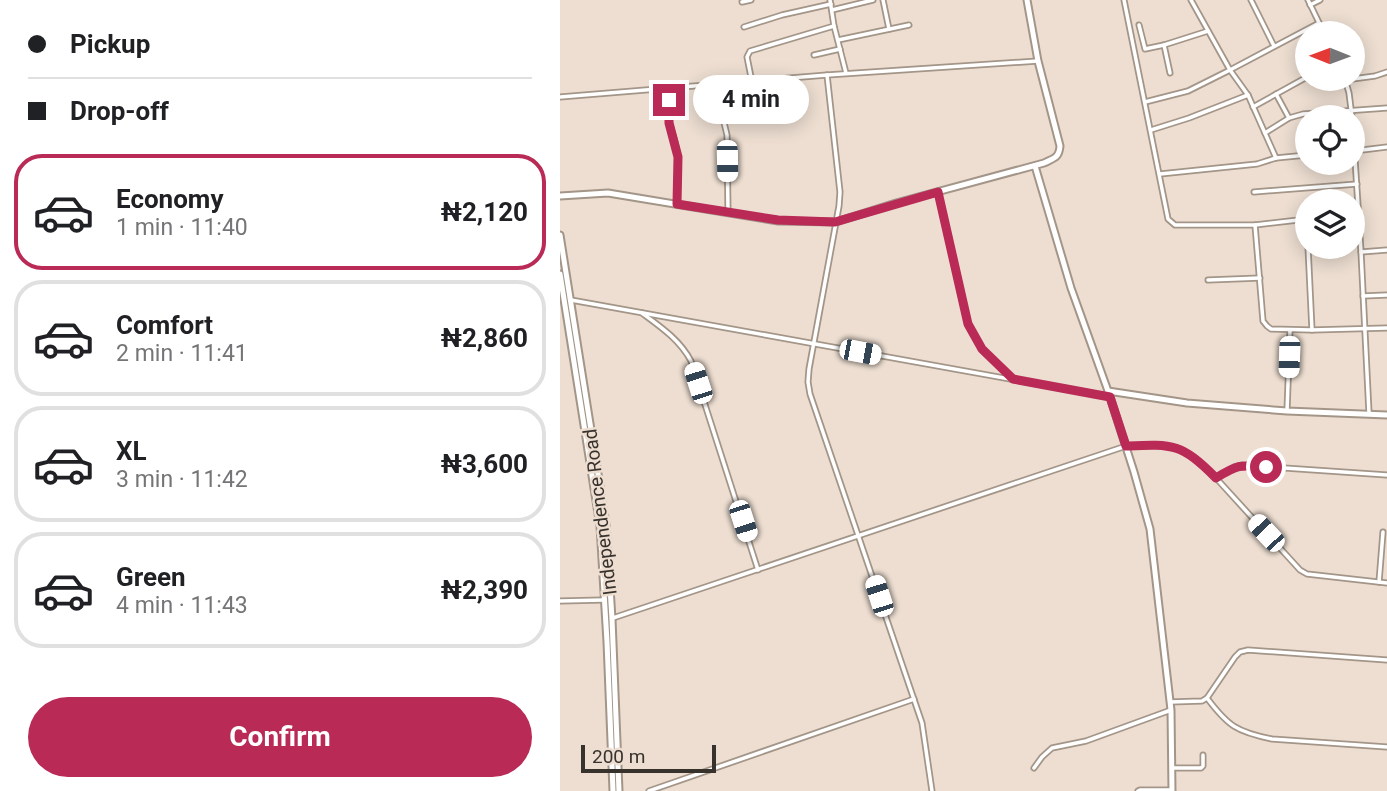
<!DOCTYPE html>
<meta charset="utf-8">
<style>
:root{--surface:#fff;--page:#f6f6f6;--text:#202124;--muted:#757577;--line:#e0e0e0;--accent:#b92a56}
body{margin:0;font-family:Roboto,sans-serif;background:var(--page);color:var(--text);height:100vh;display:flex;flex-direction:column;font-size:26px;white-space:nowrap}
*{box-sizing:border-box;margin:0}
p{font-size:23px;color:var(--muted)}
.icon{flex:none;width:38px;height:38px;fill:none;stroke:currentColor;stroke-width:2;stroke-linecap:round;stroke-linejoin:round}
.map{position:relative;flex:1;overflow:hidden}
.panel{display:flex;flex-direction:column;background:var(--surface);width:560px}
.panel>*{flex:none}
.guide{display:grid;align-content:center;height:154px;padding:0 28px;background:var(--surface)}
.needle{width:46px;rotate:271deg}
.tools{position:absolute;left:735px;top:21px;display:grid;gap:14px}
.tools a{display:grid;place-items:center;width:70px;height:70px;border-radius:50%;background:var(--surface);box-shadow:0 4px 18px #0003;font-size:35px}
.scale{position:absolute;left:21px;bottom:18px;width:135px;box-sizing:border-box;padding-left:7px;border:4px solid #38322d;border-top:0;font-size:19px;line-height:24px;white-space:nowrap;color:#38322d;-webkit-text-stroke:5px #edded1;paint-order:stroke}
.end{position:absolute;width:32px;height:32px;margin:-16px;border:9px solid #b92a56;background:#fff;box-shadow:0 0 0 4px #fff}
.from{border-radius:50%}
.bubble{position:absolute;height:49px;border-radius:24px;background:var(--surface);box-shadow:0 4px 18px #0003;font-size:23px;font-weight:700;line-height:49px;text-align:center}
.car{position:absolute;width:21px;height:42px;margin:-21px -10px;border-radius:9px;box-shadow:0 0 5px 2px #0007;background:linear-gradient(#fff 24%,#345 0 40%,#fff 0 76%,#345 0 86%,#fff 0)}
.guide b{display:flex;align-items:center;gap:24px;height:66px;font-size:26px}
.guide b+b{border-top:2px solid var(--line)}
.guide i{width:18px;height:18px;background:var(--text)}
ul{padding:0;list-style:none}
li{display:flex;align-items:center;gap:21px;height:116px;margin:0 14px 10px;padding:0 14px;border:4px solid var(--line);border-radius:28px}
li div{flex:1}
li b{display:block;font-size:26px}
li em{font-style:normal;font-weight:700}
li.on{border-color:var(--accent)}
li>.icon{width:63px;height:63px;stroke-width:1.5}
.cta{display:flex;gap:14px;margin-top:auto;padding:14px 28px}
.cta a{flex:1;height:80px;border-radius:42px;background:var(--accent);color:#fff;font-size:28px;font-weight:700;line-height:80px;text-align:center}
main{display:flex;flex:1;min-height:0}
.map>svg:first-child{display:block}
.lines{fill:none;stroke-linecap:round;stroke-linejoin:round}
.street-casing{stroke:#a39588;stroke-width:7}
.secondary-casing{stroke:#a39588;stroke-width:9}
.street{stroke:#fff;stroke-width:3.5}
.secondary{stroke:#fff;stroke-width:5}
.route{stroke:#b92a56;stroke-width:9}
.labels{text-anchor:middle;dominant-baseline:central;stroke-width:5;stroke-linejoin:round;paint-order:stroke}
.street-label{font-size:19px;fill:#38322d;stroke:#edded1}
</style>
<main>
<section class="panel">
<div class="guide">
<b><i class="from"></i>Pickup</b>
<b><i></i>Drop-off</b>
</div>
<ul>
<li class="on"><svg class="icon" aria-label="car" viewBox="0 0 24 24"><path d="M5 17H2v-5l4-1 3-4h7l3 4 3 1v5h-3M9 17h6M6 11h13"/><circle cx="7" cy="17" r="2"/><circle cx="17" cy="17" r="2"/></svg><div><b>Economy</b><p>1 min · 11:40</p></div><em>₦2,120</em></li>
<li><svg class="icon" aria-label="car" viewBox="0 0 24 24"><path d="M5 17H2v-5l4-1 3-4h7l3 4 3 1v5h-3M9 17h6M6 11h13"/><circle cx="7" cy="17" r="2"/><circle cx="17" cy="17" r="2"/></svg><div><b>Comfort</b><p>2 min · 11:41</p></div><em>₦2,860</em></li>
<li><svg class="icon" aria-label="car" viewBox="0 0 24 24"><path d="M5 17H2v-5l4-1 3-4h7l3 4 3 1v5h-3M9 17h6M6 11h13"/><circle cx="7" cy="17" r="2"/><circle cx="17" cy="17" r="2"/></svg><div><b>XL</b><p>3 min · 11:42</p></div><em>₦3,600</em></li>
<li><svg class="icon" aria-label="car" viewBox="0 0 24 24"><path d="M5 17H2v-5l4-1 3-4h7l3 4 3 1v5h-3M9 17h6M6 11h13"/><circle cx="7" cy="17" r="2"/><circle cx="17" cy="17" r="2"/></svg><div><b>Green</b><p>4 min · 11:43</p></div><em>₦2,390</em></li>
</ul>
<div class="cta"><a>Confirm</a></div>
</section>
<div class="map">
<svg width="827" height="791" viewBox="0 0 827 791">
<rect width="100%" height="100%" fill="#edded1"/>
<g class="lines">
<defs>
<g id="street">
<polyline points="270,0 274,26 286,73"/>
<polyline points="323,0 329,29"/>
<polyline points="564,0 608,219 615,225 695,225 747,219"/>
<polyline points="631,0 670,70 688,95 716,158"/>
<polyline points="691,0 714,46"/>
<polyline points="748,0 764,33"/>
<polyline points="182,2 191,0"/>
<polyline points="750,5 760,0"/>
<polyline points="272,10 313,0"/>
<polyline points="579,25 585,49 604,45 648,31"/>
<polyline points="184,27 222,15 271,4"/>
<polyline points="278,40 349,25"/>
<polyline points="604,45 610,73"/>
<polyline points="254,55 280,49"/>
<polyline points="267,75 280,192 279,206 249,369 248,382 250,394 362,723 372,791"/>
<polyline points="785,79 789,93 792,117"/>
<polyline points="785,80 815,76 827,72"/>
<polyline points="192,82 187,57 190,51 274,26"/>
<polyline points="155,85 167,135 168,212"/>
<path d="M113,89C101,121 116,131 118,159C119,174 117,189 117,204"/>
<polyline points="716,94 729,118"/>
<polyline points="0,97 267,75 478,61"/>
<polyline points="585,102 628,91 670,70 759,23"/>
<polyline points="693,107 747,77"/>
<polyline points="793,128 801,252 809,413"/>
<polyline points="591,130 629,118 688,95"/>
<polyline points="705,133 729,118 743,114 827,108"/>
<polyline points="794,151 827,147"/>
<polyline points="600,174 697,164 716,158 747,155"/>
<polyline points="378,192 408,324 422,349 452,378"/>
<polyline points="694,192 797,184"/>
<polyline points="746,219 747,237"/>
<polyline points="695,225 703,321 707,326 711,329 752,330 827,328"/>
<polyline points="748,247 752,330"/>
<polyline points="801,252 827,250"/>
<polyline points="648,280 700,278"/>
<polyline points="803,296 827,295"/>
<polyline points="11,300 550,397"/>
<path d="M82,313C101,327 120,340 131,361L198,570"/>
<polyline points="727,411 730,330"/>
<polyline points="656,478 740,570 747,574 827,583"/>
<polyline points="819,582 823,532"/>
<polyline points="0,601 43,600"/>
<path d="M53,618L566,446C613,444 621,443 656,478L674,467L682,465L827,475"/>
<path d="M647,698C668,726 677,732 712,739L827,747"/>
<polyline points="610,702 642,701 647,698 675,657 680,652 688,650 827,660"/>
<polyline points="474,768 482,757 492,748 526,741 611,710"/>
<polyline points="612,768 641,768 643,766 643,755"/>
<polyline points="89,791 354,699"/>
<polyline points="578,791 580,790 612,790"/>
</g>
<g id="secondary">
<polyline points="475,166 511,288 548,391 574,472 590,529 611,710 612,791"/>
<path d="M0,196L48,193L218,221L276,222L336,203L484,163C494,158 499,158 500,146L478,61L467,0"/>
<polyline points="0,235 46,524 52,619 59,791"/>
<polyline points="0,274 40,526 47,642 53,791"/>
<polyline points="548,391 627,403 727,411 827,415"/>
</g>
</defs>
<use href="#street" class="street-casing"/>
<use href="#secondary" class="secondary-casing"/>
<use href="#street" class="street"/>
<use href="#secondary" class="secondary"/>
</g>
<g class="lines">
<path class="route" d="M109,100V123L118,157L117,204L218,220L275,222L378,192L408,324L422,349L453,379L550,397L566,446C613,444 621,443 656,478C679,464 680,465 706,467"/>
</g>
<g class="labels">
<g class="street-label">
<text transform="translate(40 512) rotate(-97)">Independence Road</text>
</g>
</g>
</svg>
<div class="tools">
<a><svg class="needle" viewBox="-14 -14 28 28"><path d="M0-13l5 13h-10z" fill="#e53935"/><path d="M0 13l5-13h-10z" fill="#757577"/></svg></a>
<a><svg class="icon" aria-label="locate" viewBox="0 0 24 24"><circle cx="12" cy="12" r="6"/><path d="M12 2v4M12 18v4M2 12h4M18 12h4"/></svg></a>
<a><svg class="icon" aria-label="layers" viewBox="0 0 24 24"><path d="M12 4l9 5-9 5-9-5zM3 14l9 5 9-5"/></svg></a>
</div>
<div class="scale">200 m</div>
<i class="end from" style="left:706px;top:467px"></i>
<i class="end" style="left:109px;top:100px"></i>
<div class="bubble" style="left:133px;top:75px;width:116px">4 min</div>
<i class="car" style="left:167px;top:161px;rotate:179deg"></i>
<i class="car" style="left:300px;top:352px;rotate:101deg"></i>
<i class="car" style="left:729px;top:357px;rotate:182deg"></i>
<i class="car" style="left:138px;top:383px;rotate:342deg"></i>
<i class="car" style="left:183px;top:521px;rotate:162deg"></i>
<i class="car" style="left:706px;top:533px;rotate:317deg"></i>
<i class="car" style="left:319px;top:596px;rotate:342deg"></i>
</div>
</main>
